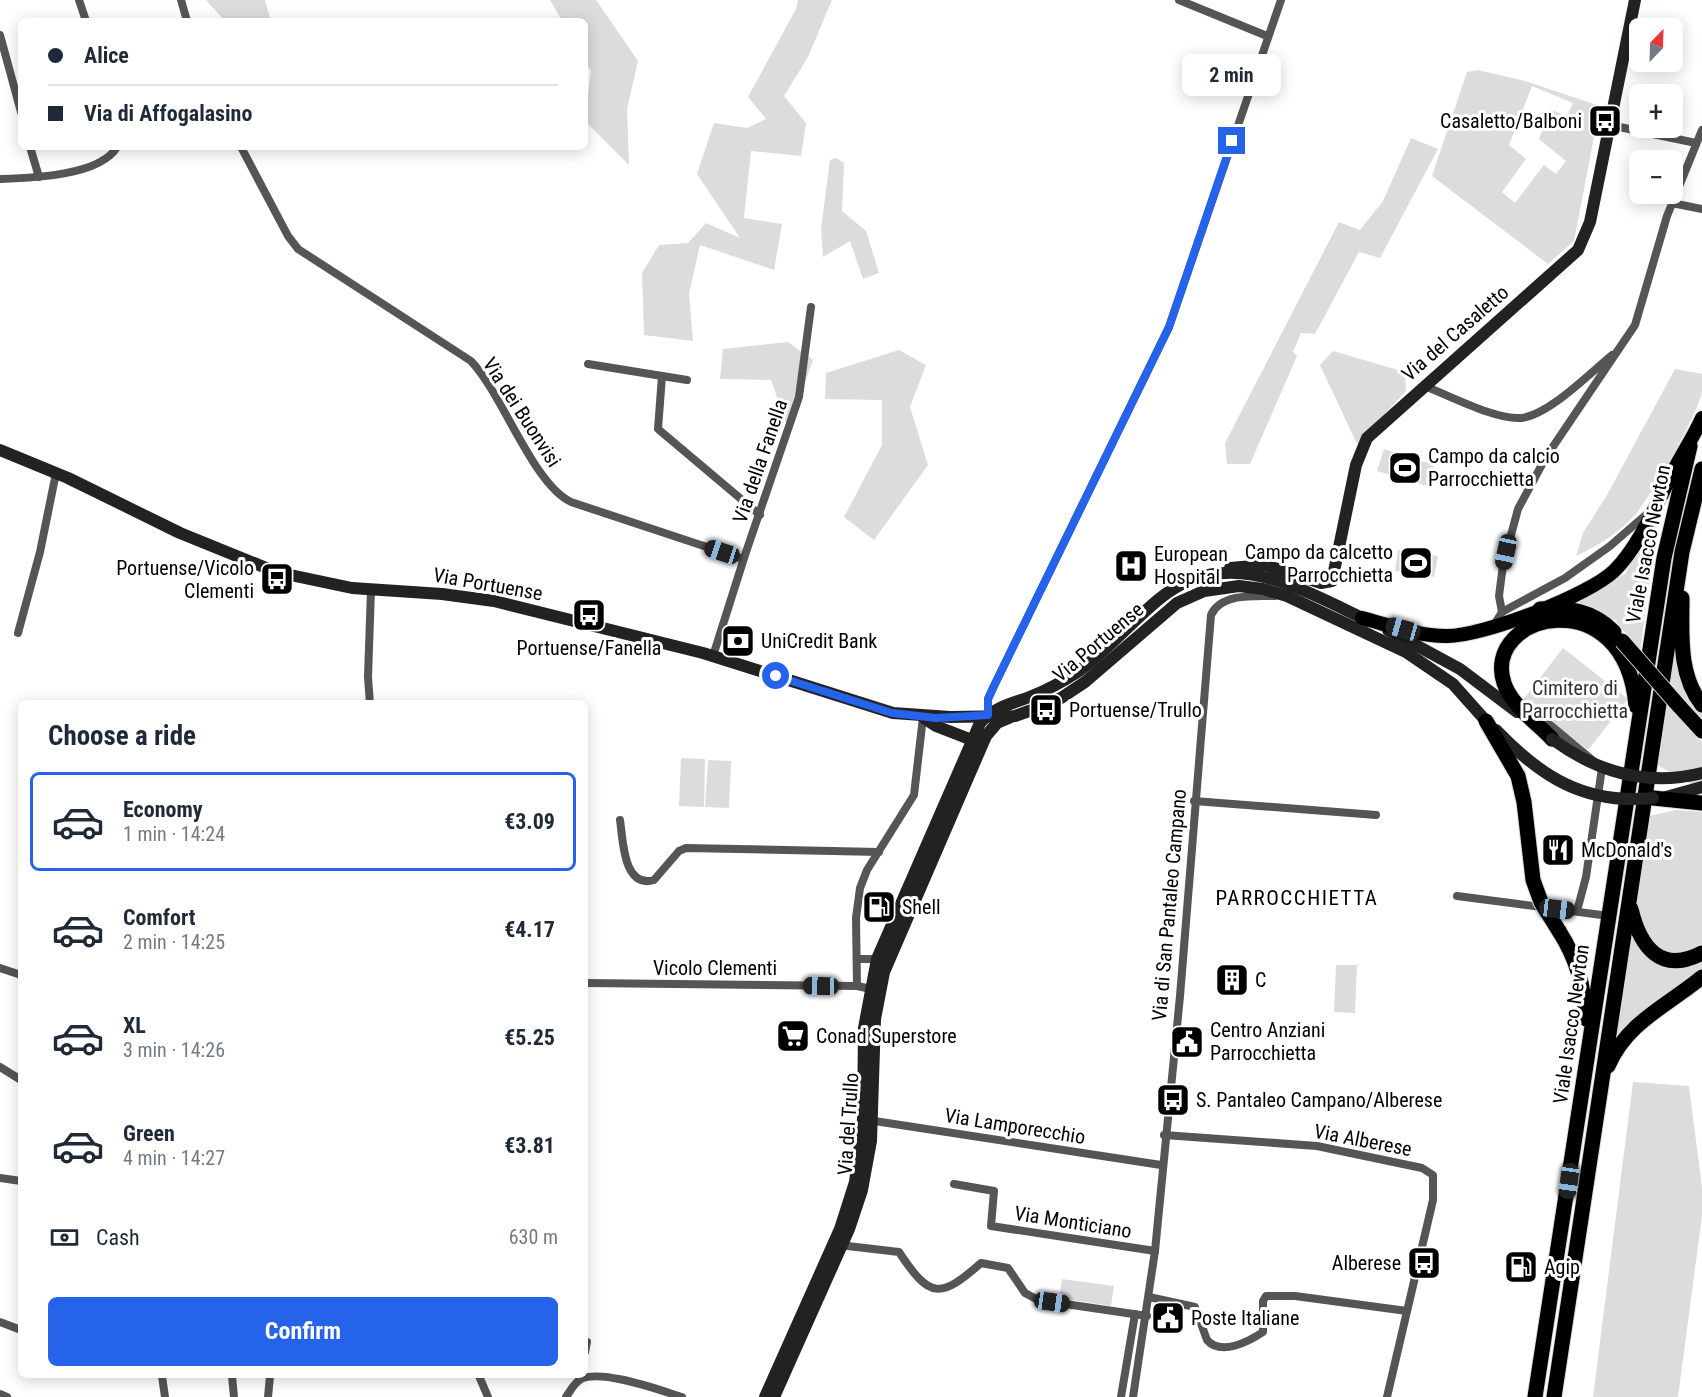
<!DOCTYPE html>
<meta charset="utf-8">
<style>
:root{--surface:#fff;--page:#f2f2f3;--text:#1f2937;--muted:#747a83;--line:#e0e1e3;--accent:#2563eb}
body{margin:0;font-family:"Roboto Condensed",sans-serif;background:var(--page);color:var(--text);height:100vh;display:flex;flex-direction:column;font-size:22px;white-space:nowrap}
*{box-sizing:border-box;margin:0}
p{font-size:20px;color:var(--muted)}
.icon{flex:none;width:33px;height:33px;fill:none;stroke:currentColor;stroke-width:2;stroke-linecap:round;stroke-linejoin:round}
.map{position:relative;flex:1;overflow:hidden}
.details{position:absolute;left:18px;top:700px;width:570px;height:678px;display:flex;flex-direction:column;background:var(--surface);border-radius:9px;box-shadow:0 3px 15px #0003}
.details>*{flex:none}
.hud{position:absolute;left:18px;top:18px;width:570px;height:132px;border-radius:9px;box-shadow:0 3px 15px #0003;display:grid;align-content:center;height:132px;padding:0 30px;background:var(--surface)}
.needle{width:39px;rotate:23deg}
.controls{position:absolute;left:1629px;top:18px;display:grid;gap:12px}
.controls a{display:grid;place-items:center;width:54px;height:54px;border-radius:9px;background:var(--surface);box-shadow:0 3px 15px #0003;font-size:30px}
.end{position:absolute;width:27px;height:27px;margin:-14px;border:8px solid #2563eb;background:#fff;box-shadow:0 0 0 3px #fff}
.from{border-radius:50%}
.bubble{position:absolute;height:42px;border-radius:9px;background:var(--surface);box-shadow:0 3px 15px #0003;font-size:20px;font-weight:700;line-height:42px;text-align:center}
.car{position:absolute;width:18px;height:36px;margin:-18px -9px;border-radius:8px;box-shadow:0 0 4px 2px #0007;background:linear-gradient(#222 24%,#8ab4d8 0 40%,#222 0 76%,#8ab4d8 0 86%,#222 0)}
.hud b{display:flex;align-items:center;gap:21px;height:57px;font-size:22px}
.hud b+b{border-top:2px solid var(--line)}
.hud i{width:15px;height:15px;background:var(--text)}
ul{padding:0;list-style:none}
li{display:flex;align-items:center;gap:18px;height:99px;margin:0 12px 9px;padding:0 18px;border:3px solid transparent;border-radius:9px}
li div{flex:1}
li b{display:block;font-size:22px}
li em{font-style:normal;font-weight:700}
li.selected{border-color:var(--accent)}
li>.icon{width:54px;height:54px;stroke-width:1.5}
h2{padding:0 30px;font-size:27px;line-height:72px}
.pay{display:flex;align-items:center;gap:15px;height:66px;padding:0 30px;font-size:22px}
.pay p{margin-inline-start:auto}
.primary-button{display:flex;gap:12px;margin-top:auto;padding:12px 30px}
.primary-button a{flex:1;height:69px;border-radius:9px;background:var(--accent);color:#fff;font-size:24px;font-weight:700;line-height:69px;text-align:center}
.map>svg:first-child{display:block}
.green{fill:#dcdcdc;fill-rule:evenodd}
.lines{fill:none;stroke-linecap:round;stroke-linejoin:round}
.primary-casing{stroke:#dbdbdb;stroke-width:16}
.highway-casing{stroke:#dbdbdb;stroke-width:17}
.street{stroke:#555;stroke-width:8}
.secondary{stroke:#222;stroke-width:12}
.primary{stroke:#000;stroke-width:14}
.highway{stroke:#000;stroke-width:15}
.highway-bridge-casing{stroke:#dbdbdb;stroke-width:17;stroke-linecap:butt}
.secondary-bridge{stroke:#222;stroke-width:12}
.highway-bridge{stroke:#000;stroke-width:15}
.route{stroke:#2563eb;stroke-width:8}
.labels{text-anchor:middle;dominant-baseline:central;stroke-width:6;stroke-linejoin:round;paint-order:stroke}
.poi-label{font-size:20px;fill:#000;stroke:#fff;text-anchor:start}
.street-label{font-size:20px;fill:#000;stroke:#fff}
.park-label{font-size:20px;fill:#333;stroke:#fff}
.neighbourhood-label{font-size:21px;letter-spacing:1.5px;fill:#000;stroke:#fff}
</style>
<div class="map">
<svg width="1702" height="1397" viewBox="0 0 1702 1397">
<rect width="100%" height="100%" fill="#fff"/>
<g class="green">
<polygon points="206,0 265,0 271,21 225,21"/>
<polygon points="550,0 596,0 638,61 627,109 629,165 585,121 591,71 585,61 585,21 562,21"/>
<polygon points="798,0 832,0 808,57 784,96 806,123 801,156 751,151 744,218 782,224 774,270 700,245 689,294 693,341 644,335 642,273 659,245 688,243 706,223 740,238 697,174 714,123 747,128 766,119 748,97 796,9"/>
<path d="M1478,70L1525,81L1600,106L1574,241L1548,264L1432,176L1467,72ZM1532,86L1573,103L1567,116L1550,109L1539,139L1566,161L1556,174L1544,165L1515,203L1502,192L1526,159L1509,145Z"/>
<polygon points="1411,138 1438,149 1380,258 1359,252 1315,334 1301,333 1293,352 1297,356 1250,464 1227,464 1225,443 1339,222 1360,230 1383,201"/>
<polygon points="836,158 844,163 842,211 866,231 879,273 863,279 850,241 823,257 821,229 830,160"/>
<polygon points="788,342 813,360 788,429 771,380 720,379 723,349"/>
<polygon points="899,350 926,365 910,407 928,465 874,540 844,517 882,445 882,400 825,399 826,373"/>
<polygon points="1333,351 1405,372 1406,391 1357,444 1320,365"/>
<path d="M1675,369L1702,374C1702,379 1702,386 1702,392C1698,414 1649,501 1633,517C1616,535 1597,546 1576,556L1583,533L1607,495Z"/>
<polygon points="1384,449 1434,465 1427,486 1377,471"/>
<polygon points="1659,509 1640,652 1615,620 1571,604 1625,574"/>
<polygon points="1398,550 1438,556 1434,577 1395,571"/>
<polygon points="1674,624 1676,664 1702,711 1702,722 1669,681"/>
<polygon points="1563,648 1628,699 1588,750 1523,700"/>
<polygon points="1665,702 1702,742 1702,790 1657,765"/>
<polygon points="681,758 705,759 704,807 679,806"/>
<polygon points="708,760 731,761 729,808 705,807"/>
<path d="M1676,810L1702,812V943L1688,956C1681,956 1671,958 1665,956C1618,938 1642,852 1649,816Z"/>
<path d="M1632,938C1647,963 1675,980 1702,960V972L1634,1019L1612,1046Z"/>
<polygon points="1336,965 1357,965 1355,1013 1334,1012"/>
<polygon points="1633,1082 1689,1086 1702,1188 1702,1216 1678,1397 1593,1397"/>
<polygon points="1062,1279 1114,1286 1111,1306 1059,1298"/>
</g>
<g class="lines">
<defs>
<path id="primary" d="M1362,618C1389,625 1417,636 1446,636C1481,637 1588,596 1614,571C1640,546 1659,498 1676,466C1685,449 1694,436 1702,418"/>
<g id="highway">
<path d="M1682,598C1682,635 1678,674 1702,705"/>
<path d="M1540,609C1570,608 1592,610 1614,632"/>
<polyline points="1679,706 1702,731"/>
<path d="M1552,739C1537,723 1511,705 1504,683C1481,613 1625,578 1636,706"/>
<polyline points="1653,798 1702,803"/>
<path d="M1631,909C1640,946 1660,975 1702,953"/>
<path d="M1559,931C1577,959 1584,986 1586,1019"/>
<path d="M1608,1066C1627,1022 1667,1006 1702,977"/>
<polyline points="1535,1397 1664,558 1690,446"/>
<polyline points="1554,1397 1682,552 1702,469"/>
</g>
</defs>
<use href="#primary" class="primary-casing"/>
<use href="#highway" class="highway-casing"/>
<g class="street">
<polyline points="79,0 86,21"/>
<polyline points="181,0 187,21"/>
<polyline points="1179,0 1267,36"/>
<polyline points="0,35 21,112"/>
<polyline points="1610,125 1696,143"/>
<polyline points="30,147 39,177"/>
<path d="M241,147L288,236L298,249L471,361C503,395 533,484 571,502L743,559"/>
<path d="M0,179C31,178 100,176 117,147"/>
<polyline points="1672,203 1702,209"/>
<polyline points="588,364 687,380"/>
<polyline points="662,376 658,429 760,515"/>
<path d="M1424,386C1449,395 1495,420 1521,418C1549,415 1590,373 1612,355"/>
<polyline points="1502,612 1499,596 1503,565 1518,509 1546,457 1635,325 1667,216 1702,130"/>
<polyline points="1492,628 1502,612 1565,578 1610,546 1648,513"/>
<polyline points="18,633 40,552 56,473"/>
<polyline points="713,656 745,555 799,397 811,307"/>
<polyline points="370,704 368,677 371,590"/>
<polyline points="1525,704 1602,768 1586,877 1577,911"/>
<polyline points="988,715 988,699 993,688 1169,327 1281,0"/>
<polyline points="1194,801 1376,815"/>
<path d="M620,820C623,839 623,889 654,880L679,851L686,848L879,852"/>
<polyline points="1457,896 1609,916"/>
<polyline points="857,959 877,959"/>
<polyline points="0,968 21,975"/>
<polyline points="585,983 857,986 876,990"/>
<polyline points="857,986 856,918 860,888 867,870 914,795 923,717"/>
<polyline points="0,1067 21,1080"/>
<polyline points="868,1120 1161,1165"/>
<polyline points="1164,1135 1317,1146 1422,1168 1433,1175 1433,1200 1387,1397"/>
<polyline points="0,1178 21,1181"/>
<polyline points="954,1184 994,1191 991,1226 1155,1251"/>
<path d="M839,1245L899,1252C930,1299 940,1299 981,1263L1008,1268L1025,1293L1038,1300L1147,1316"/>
<path d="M1149,1297L1195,1307L1207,1340C1221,1356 1248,1342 1263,1332V1301L1266,1296H1295L1407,1311"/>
<polyline points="0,1322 21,1330"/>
<polyline points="585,1352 587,1342"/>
<polyline points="162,1376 165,1397"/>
<polyline points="232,1376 234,1397"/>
<polyline points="479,1376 488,1397"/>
<polyline points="0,1394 7,1397"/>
<polyline points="268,1397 270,1376"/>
<path d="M566,1397C571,1390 574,1383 581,1379C602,1369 659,1390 682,1397"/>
<polyline points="1121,1397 1135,1314"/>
<path d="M1133,1397L1155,1251L1180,996L1211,615C1221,593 1255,596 1275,596"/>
</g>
<g class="secondary">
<polyline points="0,450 68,478 180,533 276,572 352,588 442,594 494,601 703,653 893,713 950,717 1015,716 1029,711 1061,698 1085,682 1177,603 1204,591 1239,586 1263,589 1287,596 1406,652 1453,684 1486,721"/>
<polyline points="1230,568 1265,565 1321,583 1332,581 1356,465 1367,438 1578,250 1590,222 1635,0"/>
<polyline points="1388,630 1460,669 1517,712"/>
<polyline points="924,718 936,726 972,740"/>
<polyline points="1666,797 1702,787"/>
<path d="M765,1397L840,1229L855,1182L863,1119L864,1028L877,959L980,723C995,706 1012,704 1032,696C1047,690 1062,682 1076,673C1106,652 1130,623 1158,600C1227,542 1302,590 1369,621"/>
<polyline points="774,1397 849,1229 862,1190 871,1141 875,1019 884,972 986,736 997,723 1011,717"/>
</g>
<use href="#primary" class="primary"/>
<use href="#highway" class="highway"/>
<defs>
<g id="highway-bridge">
<polyline points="1622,641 1679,706"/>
<polyline points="1486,721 1518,776 1524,802 1533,880 1541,902 1559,931"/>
</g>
</defs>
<use href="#highway-bridge" class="highway-bridge-casing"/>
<g class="secondary-bridge">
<path d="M1496,730C1541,777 1585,805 1653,798"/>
<path d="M1552,739C1597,772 1647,787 1702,773"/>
</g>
<use href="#highway-bridge" class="highway-bridge"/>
</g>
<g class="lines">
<polyline class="route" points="776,676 892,713 936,718 988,715 988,699 993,688 1169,327 1232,141"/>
</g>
<defs>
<symbol id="bus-square" viewBox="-11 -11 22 22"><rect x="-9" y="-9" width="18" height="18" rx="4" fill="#000" stroke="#fff"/><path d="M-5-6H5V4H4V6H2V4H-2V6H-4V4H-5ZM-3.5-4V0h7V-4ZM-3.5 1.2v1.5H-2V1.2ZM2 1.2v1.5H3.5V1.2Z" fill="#fff"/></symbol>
<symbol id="stadium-square" viewBox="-11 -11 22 22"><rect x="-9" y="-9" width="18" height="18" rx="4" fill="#000" stroke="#fff"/><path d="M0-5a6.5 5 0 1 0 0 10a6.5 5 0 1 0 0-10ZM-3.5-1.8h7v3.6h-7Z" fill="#fff"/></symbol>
<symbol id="hospital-square" viewBox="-11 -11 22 22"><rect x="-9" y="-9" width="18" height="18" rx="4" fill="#000" stroke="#fff"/><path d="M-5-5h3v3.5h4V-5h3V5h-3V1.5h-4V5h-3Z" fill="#fff"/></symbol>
<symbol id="bank-square" viewBox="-11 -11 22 22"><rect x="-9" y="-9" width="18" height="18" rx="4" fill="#000" stroke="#fff"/><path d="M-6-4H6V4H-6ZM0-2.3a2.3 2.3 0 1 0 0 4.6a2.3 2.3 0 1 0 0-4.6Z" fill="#fff"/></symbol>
<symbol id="restaurant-square" viewBox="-11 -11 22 22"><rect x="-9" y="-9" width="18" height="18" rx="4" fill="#000" stroke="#fff"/><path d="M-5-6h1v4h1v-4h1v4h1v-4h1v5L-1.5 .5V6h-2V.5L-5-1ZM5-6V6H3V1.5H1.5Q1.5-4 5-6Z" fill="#fff"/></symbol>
<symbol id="fuel-square" viewBox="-11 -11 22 22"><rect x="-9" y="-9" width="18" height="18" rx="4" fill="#000" stroke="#fff"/><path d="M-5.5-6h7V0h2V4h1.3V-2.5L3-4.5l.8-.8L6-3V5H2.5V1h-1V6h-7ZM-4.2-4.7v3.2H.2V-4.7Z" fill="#fff"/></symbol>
<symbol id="building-square" viewBox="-11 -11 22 22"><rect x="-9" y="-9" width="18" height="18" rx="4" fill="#000" stroke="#fff"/><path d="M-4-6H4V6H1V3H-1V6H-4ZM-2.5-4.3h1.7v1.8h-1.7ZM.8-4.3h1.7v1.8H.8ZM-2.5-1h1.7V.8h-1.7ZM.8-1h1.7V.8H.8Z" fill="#fff"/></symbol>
<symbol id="supermarket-square" viewBox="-11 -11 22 22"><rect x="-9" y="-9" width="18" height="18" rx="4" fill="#000" stroke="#fff"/><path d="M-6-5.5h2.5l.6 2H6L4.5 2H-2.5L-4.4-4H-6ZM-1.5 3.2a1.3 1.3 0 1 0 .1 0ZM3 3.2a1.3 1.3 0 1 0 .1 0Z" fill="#fff"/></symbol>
<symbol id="civic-square" viewBox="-11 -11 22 22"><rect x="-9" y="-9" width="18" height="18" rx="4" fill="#000" stroke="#fff"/><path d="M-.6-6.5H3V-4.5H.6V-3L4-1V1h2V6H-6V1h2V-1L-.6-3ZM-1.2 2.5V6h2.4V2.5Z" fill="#fff"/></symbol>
</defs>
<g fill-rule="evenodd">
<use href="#bus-square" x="1586" y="102" width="38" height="38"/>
<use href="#stadium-square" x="1386" y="449" width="38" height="38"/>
<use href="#stadium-square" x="1397" y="544" width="38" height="38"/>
<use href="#hospital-square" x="1112" y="547" width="38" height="38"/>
<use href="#bus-square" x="258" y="560" width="38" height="38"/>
<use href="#bus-square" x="570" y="596" width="38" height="38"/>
<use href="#bank-square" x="719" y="622" width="38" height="38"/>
<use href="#bus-square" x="1027" y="691" width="38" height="38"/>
<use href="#restaurant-square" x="1539" y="831" width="38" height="38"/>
<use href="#fuel-square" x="860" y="888" width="38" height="38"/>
<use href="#building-square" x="1213" y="961" width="38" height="38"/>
<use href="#supermarket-square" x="774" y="1017" width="38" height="38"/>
<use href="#civic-square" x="1168" y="1023" width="38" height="38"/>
<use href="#bus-square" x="1154" y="1081" width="38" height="38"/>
<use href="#bus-square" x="1405" y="1244" width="38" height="38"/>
<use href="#fuel-square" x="1502" y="1248" width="38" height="38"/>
<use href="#civic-square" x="1149" y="1299" width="38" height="38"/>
</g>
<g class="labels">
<g class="poi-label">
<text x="1582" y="121" text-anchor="end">Casaletto/Balboni</text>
<text x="1428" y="456">Campo da calcio<tspan x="1428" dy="23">Parrocchietta</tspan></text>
<text x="1393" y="552" text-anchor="end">Campo da calcetto<tspan x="1393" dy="23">Parrocchietta</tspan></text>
<text x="1154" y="554">European<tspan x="1154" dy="23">Hospital</tspan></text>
<text x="254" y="568" text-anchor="end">Portuense/Vicolo<tspan x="254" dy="23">Clementi</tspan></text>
<text x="761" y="641">UniCredit Bank</text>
<text x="589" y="648" text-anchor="middle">Portuense/Fanella</text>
<text x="1069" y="710">Portuense/Trullo</text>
<text x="1581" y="850">McDonald's</text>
<text x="902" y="907">Shell</text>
<text x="1255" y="980">C</text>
<text x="1210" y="1030">Centro Anziani<tspan x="1210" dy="23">Parrocchietta</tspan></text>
<text x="816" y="1036">Conad Superstore</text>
<text x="1196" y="1100">S. Pantaleo Campano/Alberese</text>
<text x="1401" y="1263" text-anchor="end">Alberese</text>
<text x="1544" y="1267">Agip</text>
<text x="1191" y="1318">Poste Italiane</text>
</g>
<g class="street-label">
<text transform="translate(1455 333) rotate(-41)">Via del Casaletto</text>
<text transform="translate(522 412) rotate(57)">Via dei Buonvisi</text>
<text transform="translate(760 461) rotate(-71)">Via della Fanella</text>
<text transform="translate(1648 544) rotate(-79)">Viale Isacco Newton</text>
<text transform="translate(488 584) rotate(10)">Via Portuense</text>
<text transform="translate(1098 642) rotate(-40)">Via Portuense</text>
<text transform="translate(1169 905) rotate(-85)">Via di San Pantaleo Campano</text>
<text x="715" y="968">Vicolo Clementi</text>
<text transform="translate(1571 1024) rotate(-82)">Viale Isacco Newton</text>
<text transform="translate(848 1124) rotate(-86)">Via del Trullo</text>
<text transform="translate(1015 1126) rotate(9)">Via Lamporecchio</text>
<text transform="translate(1363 1140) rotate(11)">Via Alberese</text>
<text transform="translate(1073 1222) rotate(9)">Via Monticiano</text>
</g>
<g class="park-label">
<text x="1575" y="688">Cimitero di<tspan x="1575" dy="23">Parrocchietta</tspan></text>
</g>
<g class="neighbourhood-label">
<text x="1297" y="898">PARROCCHIETTA</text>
</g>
</g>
</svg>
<div class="controls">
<a><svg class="needle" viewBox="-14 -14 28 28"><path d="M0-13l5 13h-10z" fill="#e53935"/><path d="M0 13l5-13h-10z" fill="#747a83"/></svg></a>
<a>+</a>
<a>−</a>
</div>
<i class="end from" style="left:776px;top:676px"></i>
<i class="end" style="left:1232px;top:141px"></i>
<div class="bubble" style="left:1182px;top:54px;width:99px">2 min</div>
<i class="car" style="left:722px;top:552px;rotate:288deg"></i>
<i class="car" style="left:1506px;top:552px;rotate:192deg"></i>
<i class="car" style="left:1403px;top:629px;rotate:286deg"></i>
<i class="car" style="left:1557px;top:909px;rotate:97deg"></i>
<i class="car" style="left:821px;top:986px;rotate:271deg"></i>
<i class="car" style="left:1569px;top:1181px;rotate:188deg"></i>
<i class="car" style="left:1052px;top:1302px;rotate:98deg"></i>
<div class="hud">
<b><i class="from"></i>Alice</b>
<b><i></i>Via di Affogalasino</b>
</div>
<section class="details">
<h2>Choose a ride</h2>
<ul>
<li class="selected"><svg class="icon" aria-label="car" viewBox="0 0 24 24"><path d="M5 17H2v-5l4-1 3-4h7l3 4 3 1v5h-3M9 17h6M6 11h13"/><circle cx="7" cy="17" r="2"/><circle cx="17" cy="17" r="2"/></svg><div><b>Economy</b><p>1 min · 14:24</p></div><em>€3.09</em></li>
<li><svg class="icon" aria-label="car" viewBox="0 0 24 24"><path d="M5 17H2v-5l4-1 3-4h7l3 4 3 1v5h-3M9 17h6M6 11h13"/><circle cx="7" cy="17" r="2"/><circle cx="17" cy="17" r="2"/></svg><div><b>Comfort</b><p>2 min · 14:25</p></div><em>€4.17</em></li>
<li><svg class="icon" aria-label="car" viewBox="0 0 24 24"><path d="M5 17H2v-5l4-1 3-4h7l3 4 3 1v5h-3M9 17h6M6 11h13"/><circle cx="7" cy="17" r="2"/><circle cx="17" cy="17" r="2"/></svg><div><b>XL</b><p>3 min · 14:26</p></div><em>€5.25</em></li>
<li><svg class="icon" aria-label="car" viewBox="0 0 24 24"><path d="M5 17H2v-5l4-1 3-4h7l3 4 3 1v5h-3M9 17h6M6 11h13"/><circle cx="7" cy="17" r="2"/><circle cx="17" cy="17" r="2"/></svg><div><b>Green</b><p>4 min · 14:27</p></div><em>€3.81</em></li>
</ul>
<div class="pay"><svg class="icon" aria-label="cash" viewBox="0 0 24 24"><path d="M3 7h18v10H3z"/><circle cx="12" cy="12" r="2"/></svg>Cash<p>630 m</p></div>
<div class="primary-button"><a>Confirm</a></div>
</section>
</div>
